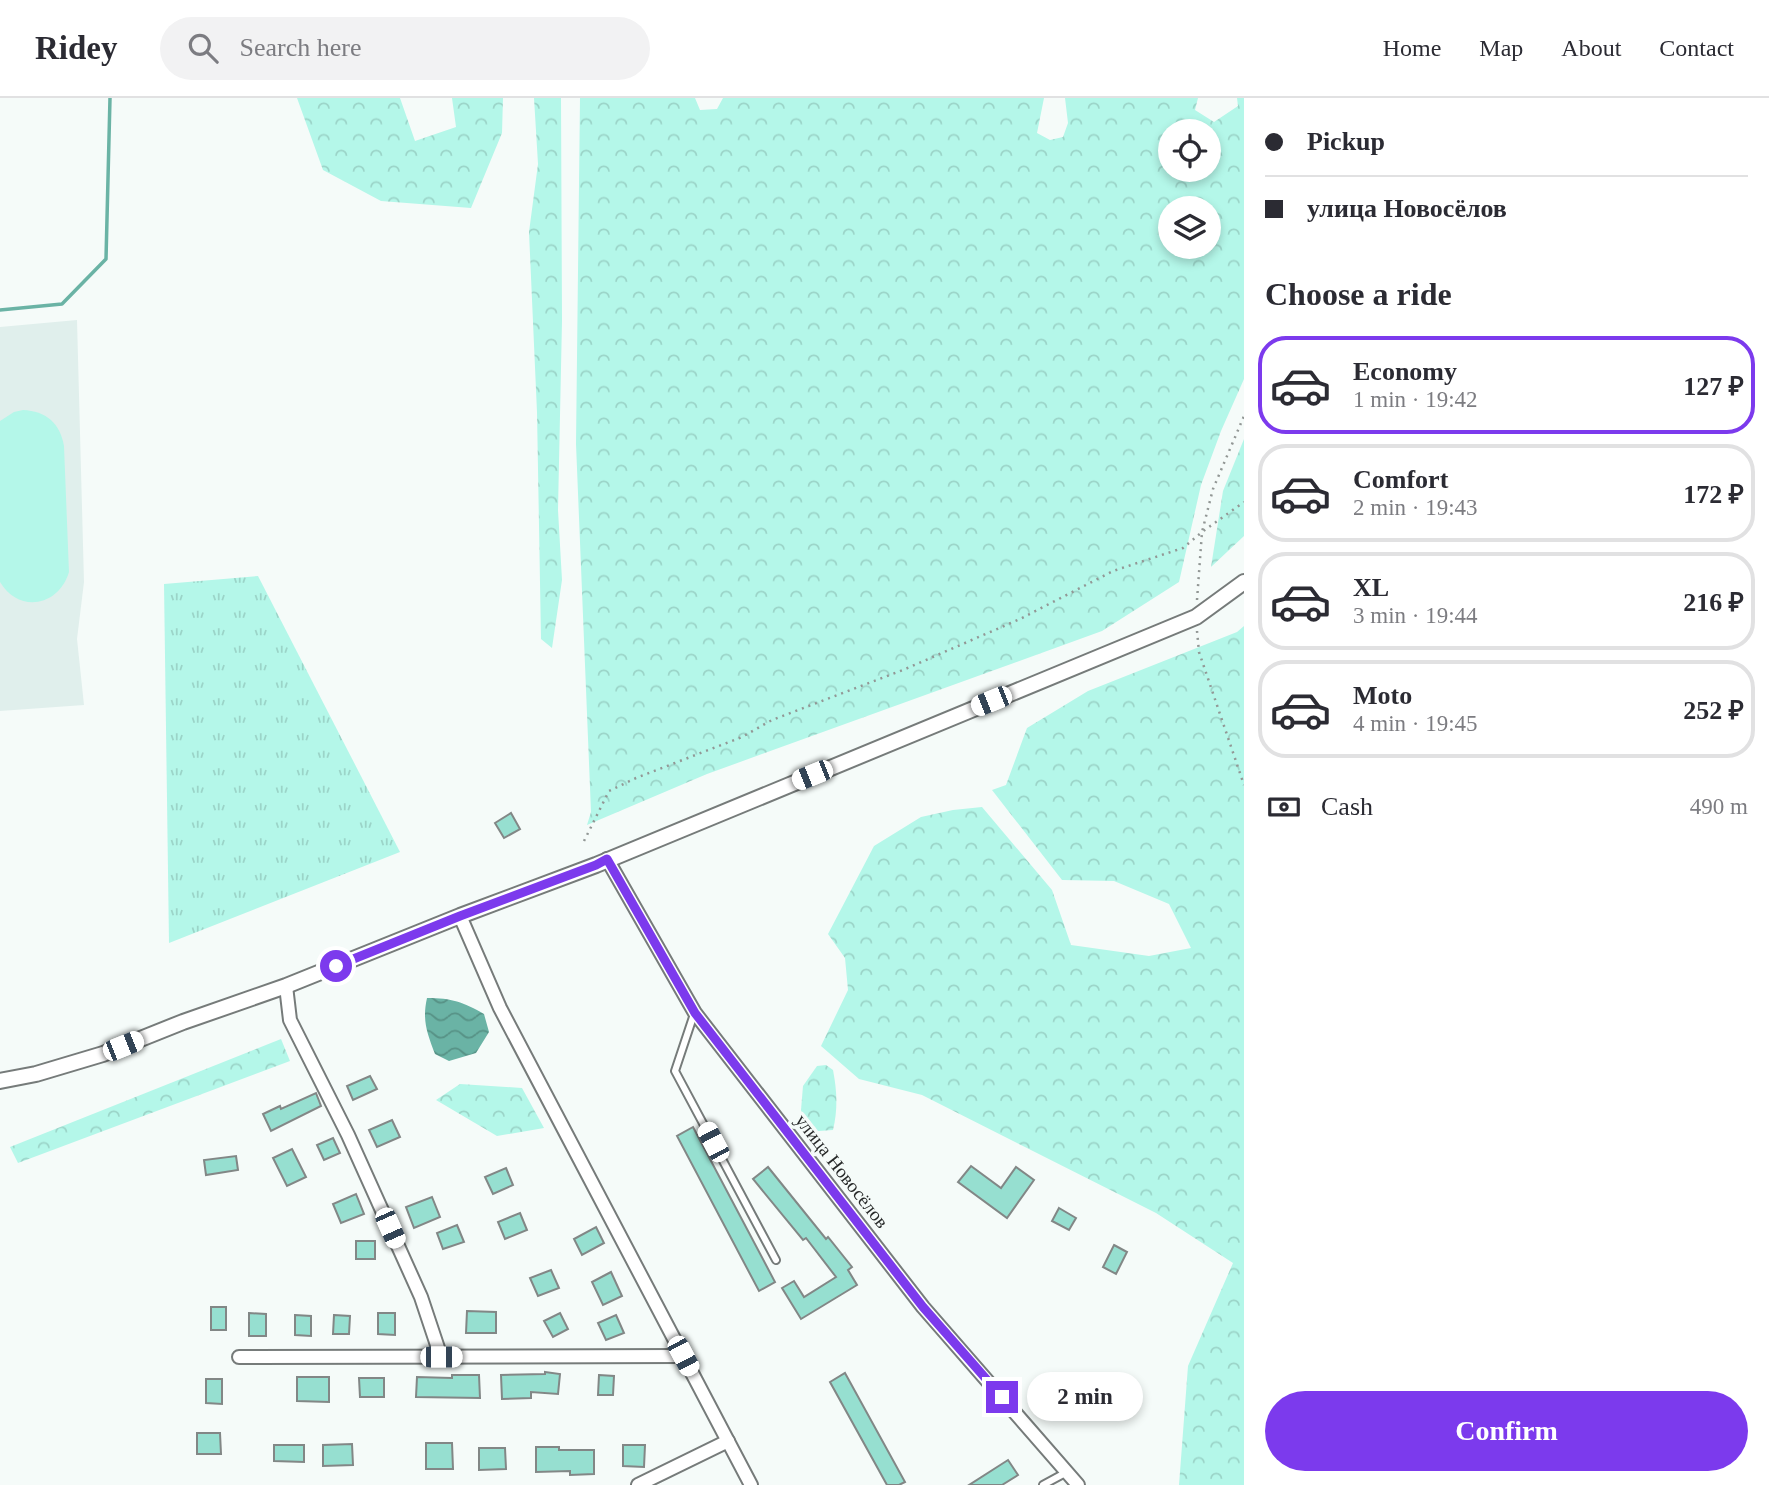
<!DOCTYPE html>
<meta charset="utf-8">
<style>
:root{--surface:#fff;--page:#f2f2f3;--text:#2b2b33;--muted:#7c7c81;--line:#e1e1e2;--accent:#7c3aed}
body{margin:0;font-family:"Times New Roman",serif;background:var(--page);color:var(--text);height:100vh;display:flex;flex-direction:column;font-size:26px;white-space:nowrap}
*{box-sizing:border-box;margin:0}
p{font-size:23px;color:var(--muted)}
.icon{flex:none;width:38px;height:38px;fill:none;stroke:currentColor;stroke-width:2;stroke-linecap:round;stroke-linejoin:round}
.map{position:relative;flex:1;overflow:hidden}
.sheet{display:flex;flex-direction:column;background:var(--surface);width:525px}
.sheet>*{flex:none}
.hud{display:grid;align-content:center;height:154px;padding:0 21px;background:var(--surface)}
.tools{position:absolute;left:1158px;top:21px;display:grid;gap:14px}
.tools a{display:grid;place-items:center;width:63px;height:63px;border-radius:50%;background:var(--surface);box-shadow:0 4px 10px #0003;font-size:35px}
.end{position:absolute;width:32px;height:32px;margin:-16px;border:9px solid #7c3aed;background:#fff;box-shadow:0 0 0 4px #fff}
.from{border-radius:50%}
.bubble{position:absolute;height:49px;border-radius:24px;background:var(--surface);box-shadow:0 4px 10px #0003;font-size:23px;font-weight:700;line-height:49px;text-align:center}
.car{position:absolute;width:21px;height:42px;margin:-21px -10px;border-radius:9px;box-shadow:0 0 5px 2px #0007;background:linear-gradient(#fff 24%,#345 0 40%,#fff 0 76%,#345 0 86%,#fff 0)}
.hud b{display:flex;align-items:center;gap:24px;height:66px;font-size:26px}
.hud b+b{border-top:2px solid var(--line)}
.hud i{width:18px;height:18px;background:var(--text)}
ul{padding:0;list-style:none}
li{display:flex;align-items:center;gap:21px;height:98px;margin:0 14px 10px;padding:0 7px;border:4px solid var(--line);border-radius:28px}
li div{flex:1}
li b{display:block;font-size:26px}
li em{font-style:normal;font-weight:700}
li.on{border-color:var(--accent)}
li>.icon{width:63px;height:63px;stroke-width:1.5}
h2{padding:0 21px;font-size:32px;line-height:84px}
.pay{display:flex;align-items:center;gap:18px;height:77px;padding:0 21px;font-size:26px}
.pay p{margin-inline-start:auto}
.cta{display:flex;gap:14px;margin-top:auto;padding:14px 21px}
.cta a{flex:1;height:80px;border-radius:42px;background:var(--accent);color:#fff;font-size:28px;font-weight:700;line-height:80px;text-align:center}
header{display:flex;align-items:center;gap:42px;box-sizing:border-box;height:98px;padding:0 35px;background:var(--surface);border-bottom:2px solid var(--line)}
header strong{font-size:33px}
nav{display:flex;gap:38px;margin-inline-start:auto;font-size:24px}
.search{width:490px;height:63px;background:var(--page);display:flex;align-items:center;gap:18px;box-sizing:border-box;padding:0 24px;border-radius:38px;color:var(--muted);font-size:26px}
main{display:flex;flex:1;min-height:0}
.map>svg:first-child{display:block}
.built{fill:#e0efec}
.grass{fill:url(#grass-tufts)}
.forest{fill:url(#forest-crowns);fill-rule:evenodd}
.pitch{fill:#b4f7e9}
.water{fill:url(#water-waves)}
.lines{fill:none;stroke-linecap:round;stroke-linejoin:round}
.stream{stroke:#6ab3a5;stroke-width:3.5}
.building{fill:#96dfd0;stroke:#828786;stroke-width:2}
.service-casing{stroke:#767b7a;stroke-width:10}
.minor-casing{stroke:#767b7a;stroke-width:16}
.tertiary-casing{stroke:#767b7a;stroke-width:18}
.path{stroke:#929795;stroke-width:2.5;stroke-dasharray:2 5;stroke-linecap:butt}
.service{stroke:#fff;stroke-width:6}
.minor{stroke:#fff;stroke-width:12}
.tertiary{stroke:#fff;stroke-width:14}
.route{stroke:#7c3aed;stroke-width:9}
.labels{text-anchor:middle;dominant-baseline:central;stroke-width:7;stroke-linejoin:round;paint-order:stroke}
.street-label{font-size:19px;fill:#272929;stroke:#f5fbf9}
</style>
<header>
<strong>Ridey</strong>
<div class="search"><svg class="icon" aria-label="search" viewBox="0 0 24 24"><circle cx="10" cy="10" r="6"/><path d="M15 15l6 6"/></svg>Search here</div>
<nav><a>Home</a><a>Map</a><a>About</a><a>Contact</a></nav>
</header>
<main>
<div class="map">
<svg width="1244" height="1387" viewBox="0 0 1244 1387">
<defs>
<pattern id="grass-tufts" width="24" height="20" patternUnits="userSpaceOnUse" patternTransform="scale(1.75)"><rect width="24" height="20" fill="#b4f7e9"/><path d="M3 7l-1-3M5 7V3M7 7l1-3M15 17l-1-3M17 17v-4M19 17l1-3" fill="none" stroke="#9bd4c8"/></pattern>
<pattern id="forest-crowns" width="20" height="18" patternUnits="userSpaceOnUse" patternTransform="scale(1.75)"><rect width="20" height="18" fill="#b4f7e9"/><path d="M2 6a3 3 0 1 1 6 0M12 15a3 3 0 1 1 6 0" fill="none" stroke="#9bd4c8"/></pattern>
<pattern id="water-waves" width="16" height="10" patternUnits="userSpaceOnUse" patternTransform="scale(1.75)"><rect width="16" height="10" fill="#6ab3a5"/><path d="M0 5q4-4 8 0t8 0" fill="none" stroke="#579286"/></pattern>
</defs>
<rect width="100%" height="100%" fill="#f5fbf9"/>
<polygon class="built" points="77,222 84,484 77,541 84,607 0,613 0,229"/>
<polygon class="grass" points="258,478 400,754 169,845 164,486"/>
<g class="forest">
<polygon points="297,0 400,0 415,43 456,29 452,0 503,0 502,35 471,110 381,103 323,72"/>
<polygon points="534,0 561,0 562,223 558,412 562,482 552,550 541,541 537,314 529,134 538,66"/>
<path d="M580,0H695L700,12L717,11L723,0H1044L1037,35L1050,42L1063,39L1068,25L1065,0H1198L1195,12L1214,24L1238,8L1237,0H1244V281L1221,333L1201,387L1179,484L1102,533L707,676L587,727L591,714L576,346ZM1171,33H1209V72H1171ZM1171,110H1209V149H1171Z"/>
<polygon points="1244,341 1244,438 1211,469 1223,393"/>
<polygon points="1244,528 1244,1387 1179,1387 1188,1268 1233,1165 1156,1115 922,997 859,981 821,948 848,892 845,860 828,836 874,748 921,719 953,712 982,709 1052,792 1071,847 1149,858 1191,850 1169,806 1114,783 1062,782 992,692 1006,687 1027,630 1088,593 1237,534"/>
<polygon points="281,941 290,963 18,1065 10,1049"/>
<path d="M826,967L833,972C837,993 838,1011 833,1032L805,1034L801,1012L803,988L817,968Z"/>
<polygon points="460,986 522,990 544,1030 497,1038 436,1002"/>
</g>
<path class="pitch" d="M23,312C46,313 60,325 64,348L69,474C59,508 19,516 0,484V323L14,314Z"/>
<path class="water" d="M427,900C452,900 463,904 484,916L489,934L476,955L449,963L435,956C427,935 422,922 427,900Z"/>
<g class="lines">
<polyline class="stream" points="0,212 62,206 106,161 110,0"/>
</g>
<g class="building">
<polygon points="511,715 520,731 504,740 495,725"/>
<polygon points="370,978 377,991 353,1002 347,988"/>
<polygon points="316,995 321,1008 271,1033 263,1016 280,1008 281,1011"/>
<polygon points="392,1022 400,1039 377,1049 369,1032"/>
<polygon points="693,1029 775,1184 759,1193 677,1038"/>
<polygon points="333,1040 340,1055 324,1062 317,1047"/>
<polygon points="292,1051 306,1079 287,1088 273,1060"/>
<polygon points="236,1058 238,1072 206,1077 204,1062"/>
<polygon points="971,1068 1001,1090 1016,1069 1034,1082 1007,1120 958,1084"/>
<polygon points="768,1069 826,1141 828,1139 852,1169 848,1172 857,1187 801,1221 782,1190 794,1183 804,1199 836,1179 806,1140 803,1142 753,1081"/>
<polygon points="506,1070 513,1087 493,1096 485,1079"/>
<polygon points="356,1096 364,1116 341,1125 333,1106"/>
<polygon points="432,1099 440,1119 414,1130 406,1109"/>
<polygon points="1059,1110 1076,1120 1069,1132 1052,1123"/>
<polygon points="520,1115 527,1132 505,1141 498,1124"/>
<polygon points="457,1127 464,1144 443,1151 437,1135"/>
<polygon points="596,1129 604,1145 582,1157 574,1141"/>
<rect x="356" y="1143" width="19" height="18"/>
<polygon points="1114,1147 1127,1154 1116,1176 1103,1169"/>
<polygon points="551,1172 559,1190 538,1198 530,1180"/>
<polygon points="611,1174 622,1198 603,1207 592,1184"/>
<rect x="211" y="1209" width="15" height="23"/>
<polygon points="467,1213 496,1214 496,1235 466,1235"/>
<polygon points="249,1215 266,1216 266,1238 249,1238"/>
<polygon points="378,1215 395,1215 395,1237 378,1236"/>
<polygon points="560,1215 568,1231 553,1239 544,1223"/>
<polygon points="295,1217 311,1218 311,1238 295,1237"/>
<polygon points="334,1217 350,1218 349,1236 333,1236"/>
<polygon points="616,1217 624,1235 606,1242 598,1225"/>
<polygon points="545,1274 560,1276 558,1296 531,1294 531,1300 502,1301 501,1277 545,1276"/>
<polygon points="845,1275 905,1384 899,1387 887,1387 830,1284"/>
<polygon points="452,1277 479,1277 480,1300 416,1299 417,1279 452,1280"/>
<polygon points="599,1277 614,1278 613,1297 598,1297"/>
<polygon points="297,1279 329,1279 329,1304 297,1303"/>
<polygon points="359,1280 384,1280 384,1299 360,1299"/>
<polygon points="206,1281 222,1281 222,1306 206,1305"/>
<polygon points="197,1335 220,1335 221,1356 197,1356"/>
<polygon points="426,1345 452,1345 453,1371 426,1371"/>
<polygon points="352,1346 353,1367 323,1368 323,1347"/>
<polygon points="274,1347 304,1347 304,1364 274,1363"/>
<polygon points="623,1347 645,1347 644,1369 623,1368"/>
<polygon points="536,1349 559,1349 559,1352 594,1352 594,1376 570,1377 570,1373 536,1374"/>
<polygon points="479,1350 505,1350 506,1371 479,1372"/>
<polygon points="1008,1362 1018,1377 1002,1387 969,1387"/>
</g>
<g class="lines">
<defs>
<g id="service">
<polyline points="694,916 675,973 776,1162"/>
<polyline points="1043,1387 1067,1374"/>
</g>
<g id="minor">
<polyline points="607,761 695,915 923,1209 1078,1387"/>
<polyline points="460,818 500,910 751,1387"/>
<polyline points="286,888 290,922 348,1037 421,1199 441,1259"/>
<polyline points="239,1259 683,1258"/>
<polyline points="638,1387 728,1343"/>
</g>
<polyline id="tertiary" points="0,983 36,976 103,956 183,924 286,888 460,818 596,767 1196,519 1244,484"/>
</defs>
<use href="#service" class="service-casing"/>
<use href="#minor" class="minor-casing"/>
<use href="#tertiary" class="tertiary-casing"/>
<g class="path">
<polyline points="1197,502 1202,434 1213,391 1244,318"/>
<polyline points="1197,533 1199,554 1244,687"/>
<polyline points="584,743 609,693 636,680 742,639 772,622 903,572 1020,521 1113,473 1183,450 1202,434 1244,404"/>
</g>
<use href="#service" class="service"/>
<use href="#minor" class="minor"/>
<use href="#tertiary" class="tertiary"/>
</g>
<g class="lines">
<polyline class="route" points="336,868 460,818 596,767 607,761 695,915 923,1209 1002,1299"/>
</g>
<g class="labels">
<g class="street-label">
<text transform="translate(842 1073) rotate(52)">улица Новосёлов</text>
</g>
</g>
</svg>
<div class="tools">
<a><svg class="icon" aria-label="locate" viewBox="0 0 24 24"><circle cx="12" cy="12" r="6"/><path d="M12 2v4M12 18v4M2 12h4M18 12h4"/></svg></a>
<a><svg class="icon" aria-label="layers" viewBox="0 0 24 24"><path d="M12 4l9 5-9 5-9-5zM3 14l9 5 9-5"/></svg></a>
</div>
<i class="end from" style="left:336px;top:868px"></i>
<i class="end" style="left:1002px;top:1299px"></i>
<div class="bubble" style="left:1027px;top:1274px;width:116px">2 min</div>
<i class="car" style="left:991px;top:603px;rotate:248deg"></i>
<i class="car" style="left:812px;top:677px;rotate:248deg"></i>
<i class="car" style="left:123px;top:948px;rotate:68deg"></i>
<i class="car" style="left:713px;top:1044px;rotate:332deg"></i>
<i class="car" style="left:390px;top:1130px;rotate:156deg"></i>
<i class="car" style="left:683px;top:1258px;rotate:152deg"></i>
<i class="car" style="left:441px;top:1259px;rotate:90deg"></i>
</div>
<section class="sheet">
<div class="hud">
<b><i class="from"></i>Pickup</b>
<b><i></i>улица Новосёлов</b>
</div>
<h2>Choose a ride</h2>
<ul>
<li class="on"><svg class="icon" aria-label="car" viewBox="0 0 24 24"><path d="M5 17H2v-5l4-1 3-4h7l3 4 3 1v5h-3M9 17h6M6 11h13"/><circle cx="7" cy="17" r="2"/><circle cx="17" cy="17" r="2"/></svg><div><b>Economy</b><p>1 min · 19:42</p></div><em>127 ₽</em></li>
<li><svg class="icon" aria-label="car" viewBox="0 0 24 24"><path d="M5 17H2v-5l4-1 3-4h7l3 4 3 1v5h-3M9 17h6M6 11h13"/><circle cx="7" cy="17" r="2"/><circle cx="17" cy="17" r="2"/></svg><div><b>Comfort</b><p>2 min · 19:43</p></div><em>172 ₽</em></li>
<li><svg class="icon" aria-label="car" viewBox="0 0 24 24"><path d="M5 17H2v-5l4-1 3-4h7l3 4 3 1v5h-3M9 17h6M6 11h13"/><circle cx="7" cy="17" r="2"/><circle cx="17" cy="17" r="2"/></svg><div><b>XL</b><p>3 min · 19:44</p></div><em>216 ₽</em></li>
<li><svg class="icon" aria-label="car" viewBox="0 0 24 24"><path d="M5 17H2v-5l4-1 3-4h7l3 4 3 1v5h-3M9 17h6M6 11h13"/><circle cx="7" cy="17" r="2"/><circle cx="17" cy="17" r="2"/></svg><div><b>Moto</b><p>4 min · 19:45</p></div><em>252 ₽</em></li>
</ul>
<div class="pay"><svg class="icon" aria-label="cash" viewBox="0 0 24 24"><path d="M3 7h18v10H3z"/><circle cx="12" cy="12" r="2"/></svg>Cash<p>490 m</p></div>
<div class="cta"><a>Confirm</a></div>
</section>
</main>
